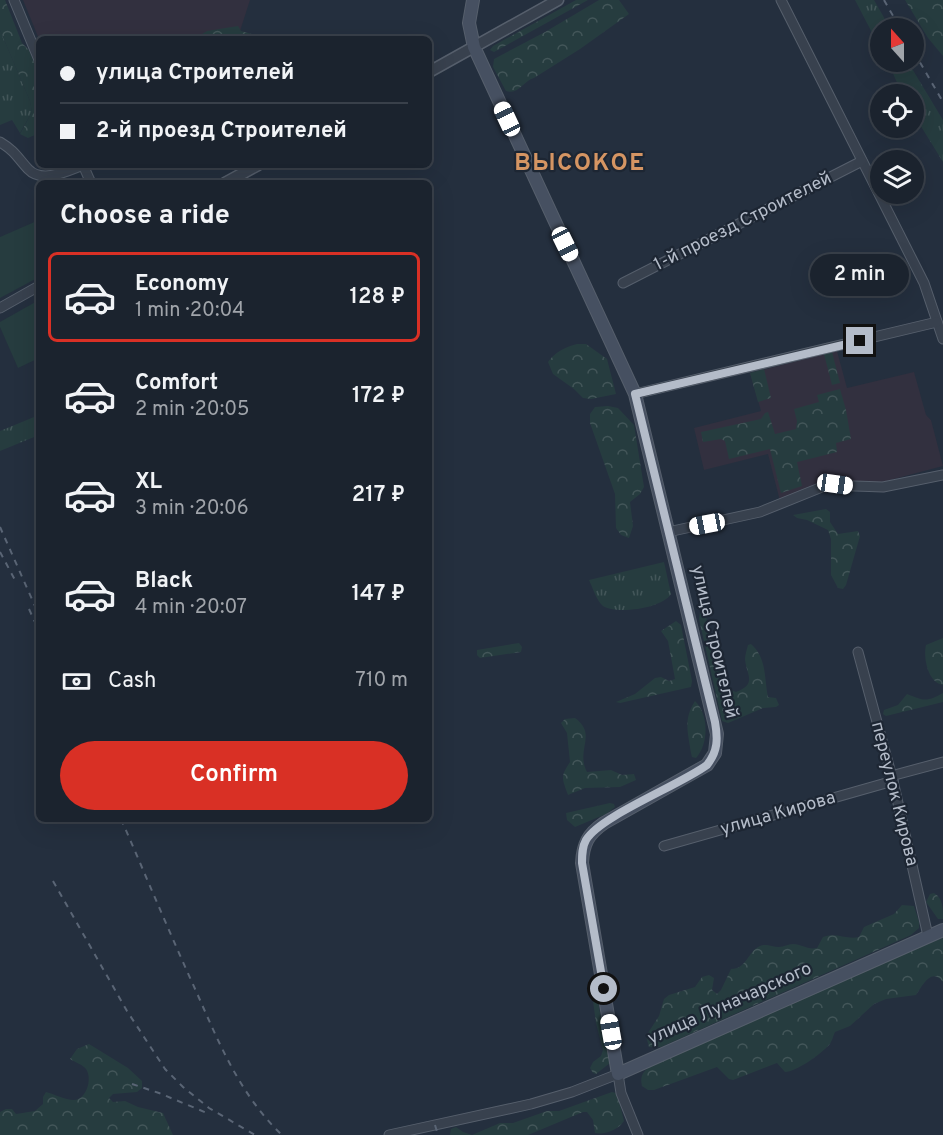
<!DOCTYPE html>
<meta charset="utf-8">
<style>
:root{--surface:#1b232e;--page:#242b36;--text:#f1f3f6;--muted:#a0a4aa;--line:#39404a;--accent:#d93025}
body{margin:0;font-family:Overpass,sans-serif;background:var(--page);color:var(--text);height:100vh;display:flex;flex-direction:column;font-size:22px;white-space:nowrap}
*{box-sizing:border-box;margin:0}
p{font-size:20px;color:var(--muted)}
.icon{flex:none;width:33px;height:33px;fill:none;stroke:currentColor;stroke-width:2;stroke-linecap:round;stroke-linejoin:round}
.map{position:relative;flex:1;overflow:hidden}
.details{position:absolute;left:36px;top:180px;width:396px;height:642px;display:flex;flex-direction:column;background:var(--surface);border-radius:9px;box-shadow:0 6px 24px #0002,0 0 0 2px var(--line)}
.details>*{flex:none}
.banner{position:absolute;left:36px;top:36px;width:396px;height:132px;border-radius:9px;box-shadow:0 6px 24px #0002,0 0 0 2px var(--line);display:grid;align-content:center;height:132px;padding:0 24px;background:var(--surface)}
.needle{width:39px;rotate:339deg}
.fabs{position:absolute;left:870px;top:18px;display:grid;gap:12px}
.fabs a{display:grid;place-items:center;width:54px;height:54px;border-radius:50%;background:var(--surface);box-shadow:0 6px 24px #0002,0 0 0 2px var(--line);font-size:30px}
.end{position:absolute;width:27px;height:27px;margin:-14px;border:8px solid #b4bcc9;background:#111;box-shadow:0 0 0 3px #111}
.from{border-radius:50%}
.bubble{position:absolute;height:42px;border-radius:21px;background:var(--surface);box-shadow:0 6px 24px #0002,0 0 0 2px var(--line);font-size:20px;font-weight:600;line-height:42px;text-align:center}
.car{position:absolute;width:18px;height:36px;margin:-18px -9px;border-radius:8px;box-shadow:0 0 4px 2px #0007;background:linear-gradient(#fff 24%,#345 0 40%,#fff 0 76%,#345 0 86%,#fff 0)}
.banner b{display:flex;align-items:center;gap:21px;height:57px;font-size:22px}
.banner b+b{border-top:2px solid var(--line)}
.banner i{width:15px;height:15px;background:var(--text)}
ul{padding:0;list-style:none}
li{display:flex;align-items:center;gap:18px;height:90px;margin:0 12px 9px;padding:0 12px;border:3px solid transparent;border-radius:9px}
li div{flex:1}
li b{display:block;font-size:22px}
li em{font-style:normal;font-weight:600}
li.current{border-color:var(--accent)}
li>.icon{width:54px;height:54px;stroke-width:1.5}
h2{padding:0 24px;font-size:27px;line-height:72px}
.pay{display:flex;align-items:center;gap:15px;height:66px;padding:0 24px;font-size:22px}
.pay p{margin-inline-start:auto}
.action{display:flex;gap:12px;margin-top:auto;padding:12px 24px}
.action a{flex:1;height:69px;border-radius:36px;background:var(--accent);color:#fff;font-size:24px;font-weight:600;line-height:69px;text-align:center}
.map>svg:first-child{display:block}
.medical{fill:#32303f}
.grass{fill:url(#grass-tufts)}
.forest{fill:url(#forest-crowns)}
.garden{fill:#263c3f}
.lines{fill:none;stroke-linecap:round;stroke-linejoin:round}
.minor-casing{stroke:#565f6c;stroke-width:11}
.tertiary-casing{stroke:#565f6c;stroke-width:13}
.secondary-casing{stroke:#565f6c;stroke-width:14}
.minor{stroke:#38414e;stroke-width:9}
.tertiary{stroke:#38414e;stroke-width:10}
.secondary{stroke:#465061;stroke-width:12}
.rail{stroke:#5a6575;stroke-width:2;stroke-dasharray:6 6;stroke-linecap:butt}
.route{stroke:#b4bcc9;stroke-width:8}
.labels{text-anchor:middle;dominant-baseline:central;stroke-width:4.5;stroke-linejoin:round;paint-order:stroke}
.street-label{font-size:18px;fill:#b4bcc9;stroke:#1d2633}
.district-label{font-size:24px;font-weight:bold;letter-spacing:1.5px;fill:#d59563;stroke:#1d2633}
</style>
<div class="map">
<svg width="943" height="1135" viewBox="0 0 943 1135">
<defs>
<pattern id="grass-tufts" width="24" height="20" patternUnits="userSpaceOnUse" patternTransform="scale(1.5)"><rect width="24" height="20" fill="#263c3f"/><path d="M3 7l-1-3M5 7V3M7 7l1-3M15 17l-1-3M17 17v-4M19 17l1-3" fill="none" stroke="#435659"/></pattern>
<pattern id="forest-crowns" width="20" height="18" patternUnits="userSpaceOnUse" patternTransform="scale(1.5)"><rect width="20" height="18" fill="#263c3f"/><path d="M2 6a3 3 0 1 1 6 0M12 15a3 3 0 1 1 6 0" fill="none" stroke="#435659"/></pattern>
</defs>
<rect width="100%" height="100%" fill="#242f3e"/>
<g class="medical">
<polygon points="23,0 250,0 240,31 232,39 39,39"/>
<polygon points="837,351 847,388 914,372 926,415 931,420 943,466 871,485 838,482 780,501 768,454 704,470 694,428 761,411 750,373"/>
</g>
<g class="grass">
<polygon points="855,0 874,0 890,28 880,28 880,48"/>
<polygon points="0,30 30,101 32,112 20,133 12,120 0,125"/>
<polygon points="888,62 908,62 943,120 943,162 914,115 914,94 902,94"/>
<polygon points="39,415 39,435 0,451 0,431"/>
<path d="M664,562L671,594C663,608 617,615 603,606C596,600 593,588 589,580Z"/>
</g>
<g class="forest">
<polygon points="0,0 5,0 22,43 29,50 39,75 39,133 28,138 20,134 32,112 30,101 0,30"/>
<polygon points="576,0 588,0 494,52 490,50 493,46"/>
<path d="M599,0H619L629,14L580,49L534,78C523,81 519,95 506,91L493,67L494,59L545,32Z"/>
<polygon points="905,0 943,0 943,56 928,38"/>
<polygon points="238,26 241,31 269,39 194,39 207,31"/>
<path d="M577,344H586L607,359L616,394L591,399L583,398L574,389L553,374L548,362C555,352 565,347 577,344Z"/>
<polygon points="832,352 840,383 832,385 824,354"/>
<polygon points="764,369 771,398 758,402 750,373"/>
<polygon points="840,389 846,410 851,439 836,443 837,452 797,462 802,486 781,493 770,449 729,459 725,441 721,439 703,442 701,432 761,419 765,413 768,412 775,434 796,429 797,421 794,409 819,402 817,395"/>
<polygon points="608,406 618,408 634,425 644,487 640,494 630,502 633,526 629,538 621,535 616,528 615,494 590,423 590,414 595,407"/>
<polygon points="826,509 830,512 830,522 838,534 858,531 860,536 846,585 843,589 838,588 831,575 831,539 828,530 807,520 797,518 793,515"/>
<path d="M703,609L706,610L707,625L726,688L736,692C758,684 746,674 745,659C745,655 747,649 748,645L751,644C767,658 764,678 768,697L776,698L779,705L776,707L763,708L728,723L722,721L699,619L700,612Z"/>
<polygon points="676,621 681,625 692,681 691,687 620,703 616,702 635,694 655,678 661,677 669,681 675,679 668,641 661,631"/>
<path d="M943,638V685C928,683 923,658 926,645Z"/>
<polygon points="519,643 522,647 521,652 480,658 477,655 477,650"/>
<path d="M943,693V702L886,716L883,714L884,710L898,705L907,694C924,701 927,702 943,693Z"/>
<path d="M695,701C709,714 709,744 696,758L692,757L691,753C688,732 683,720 695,701Z"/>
<path d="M575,718C598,735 575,749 587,772L611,770L622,775L634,774L636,780L620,787L585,788L568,795C562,778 560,777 570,762L567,733L561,723L565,719Z"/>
<polygon points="610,803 614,804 615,807 606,814 575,827 567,820 566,813"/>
<path d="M934,893C943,898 943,909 943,919H938L926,902L930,894Z"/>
<path d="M902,905L914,906L919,922V928L911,935L661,1047H649L646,1036L659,1016L664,999L669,995L695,987L702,977L709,975L714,978L712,990L717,994L721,990L731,969C747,969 747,952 760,946C766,943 772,947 779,947C784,947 788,944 793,944C802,944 807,950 817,948L823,937C836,932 846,940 859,937L864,927L894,914Z"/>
<path d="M943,938V982C931,967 923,985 916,995L886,999L874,1004L850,1026L835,1032C833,1036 832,1042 829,1045C821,1054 796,1072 785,1072L777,1063L733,1080L729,1079L717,1067L654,1090H648L642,1086C640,1078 642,1073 648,1068L890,959Z"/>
<polygon points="594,981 597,981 598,984 599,1008 610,1063 596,1074 593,1073 590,1068 593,1062 601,1056 603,1050 596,1023 591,986"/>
<path d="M89,1044L128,1068L142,1081V1088L137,1092L113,1094L109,1098L113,1102L125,1101L138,1107L163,1113L173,1135H0V1112L6,1109H12L16,1114L35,1111L43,1104V1097L46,1092C54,1094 65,1100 74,1100C86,1100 93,1079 86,1069C83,1065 75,1062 70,1059L77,1049Z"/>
<path d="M612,1092L616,1093L618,1097L624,1121C618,1130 605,1135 595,1133L593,1120L587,1112H583L528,1135H450L451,1129L456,1127L463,1132L472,1135L500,1123H513L547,1111H559Z"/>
</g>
<g class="garden">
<polygon points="39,220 39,277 0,298 0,237"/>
<polygon points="39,300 39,358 18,368 0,327 0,322"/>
</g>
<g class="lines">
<defs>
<g id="minor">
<polyline points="14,0 39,60"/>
<polyline points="781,0 924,283 943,339"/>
<path d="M0,142C15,151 17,157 28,169C42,184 67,171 83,165"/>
<polyline points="83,165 91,183"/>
<polyline points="623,283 862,161"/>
<polyline points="0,308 39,286"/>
<polyline points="635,394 937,322"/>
<polyline points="668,532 760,512 827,485 883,487 943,475"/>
<polyline points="858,652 893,781 928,936"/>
<polyline points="891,776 943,762"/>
<polyline points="664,846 893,781"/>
<polyline points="389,1135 531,1104 572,1092 618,1074 621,1093 638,1135"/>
</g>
<g id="tertiary">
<polyline points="429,72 558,0"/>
<polyline points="225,183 258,165"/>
</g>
<path id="secondary" d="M473,0L469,23L474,47L635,394L717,734L715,753L707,765L604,823C588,834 583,844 582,863L618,1074L943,930"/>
</defs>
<use href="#minor" class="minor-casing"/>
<use href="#tertiary" class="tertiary-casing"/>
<use href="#secondary" class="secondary-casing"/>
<use href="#minor" class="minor"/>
<use href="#tertiary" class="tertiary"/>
<use href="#secondary" class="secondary"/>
<g class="rail">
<polyline points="884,0 900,28"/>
<polyline points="914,52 943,102"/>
<polyline points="0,527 39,615"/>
<polyline points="0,552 15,580"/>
<polyline points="29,609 39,631"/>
<path d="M121,819C146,876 170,934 196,991C219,1043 240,1095 282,1135"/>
<polyline points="53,881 127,1011 165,1069 183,1087 209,1108 255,1135"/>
<polyline points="132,1084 159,1093 207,1113"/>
<polyline points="435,1125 438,1135"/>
</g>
</g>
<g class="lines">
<path class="route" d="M604,989L582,863C582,855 582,847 586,840C600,816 680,785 707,765C718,751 718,739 715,722L635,394L860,341"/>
</g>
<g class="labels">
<g class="street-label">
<text transform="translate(743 222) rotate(-27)">1-й проезд Строителей</text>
<text transform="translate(714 642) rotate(77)">улица Строителей</text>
<text transform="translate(894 794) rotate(76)">переулок Кирова</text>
<text transform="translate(778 814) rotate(-16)">улица Кирова</text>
<text transform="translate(730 1004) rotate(-24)">улица Луначарского</text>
</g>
<g class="district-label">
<text x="580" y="164">ВЫСОКОЕ</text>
</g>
</g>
</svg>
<div class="fabs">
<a><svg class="needle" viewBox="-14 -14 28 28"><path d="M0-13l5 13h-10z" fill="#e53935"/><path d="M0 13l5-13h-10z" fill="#a0a4aa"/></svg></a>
<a><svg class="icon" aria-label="locate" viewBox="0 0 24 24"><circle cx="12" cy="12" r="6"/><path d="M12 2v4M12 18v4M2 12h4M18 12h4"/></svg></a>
<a><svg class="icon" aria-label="layers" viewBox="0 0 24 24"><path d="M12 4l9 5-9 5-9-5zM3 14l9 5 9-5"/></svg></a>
</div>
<i class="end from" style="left:604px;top:989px"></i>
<i class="end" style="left:860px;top:341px"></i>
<div class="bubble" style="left:810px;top:254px;width:99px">2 min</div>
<i class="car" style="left:507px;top:119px;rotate:335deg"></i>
<i class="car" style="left:565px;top:244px;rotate:154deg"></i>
<i class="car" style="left:835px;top:484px;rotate:98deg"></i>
<i class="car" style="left:707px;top:524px;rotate:259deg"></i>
<i class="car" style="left:611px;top:1032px;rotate:350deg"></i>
<div class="banner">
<b><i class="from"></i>улица Строителей</b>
<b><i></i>2-й проезд Строителей</b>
</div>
<section class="details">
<h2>Choose a ride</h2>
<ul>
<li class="current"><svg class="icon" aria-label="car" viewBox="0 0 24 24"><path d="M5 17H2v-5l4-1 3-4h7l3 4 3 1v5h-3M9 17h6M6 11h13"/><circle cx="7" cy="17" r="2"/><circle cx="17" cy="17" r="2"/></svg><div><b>Economy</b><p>1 min · 20:04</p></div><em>128 ₽</em></li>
<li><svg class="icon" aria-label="car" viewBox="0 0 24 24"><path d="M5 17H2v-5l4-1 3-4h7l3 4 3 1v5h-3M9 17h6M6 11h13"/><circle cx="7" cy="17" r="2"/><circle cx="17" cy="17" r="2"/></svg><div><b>Comfort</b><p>2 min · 20:05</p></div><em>172 ₽</em></li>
<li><svg class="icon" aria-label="car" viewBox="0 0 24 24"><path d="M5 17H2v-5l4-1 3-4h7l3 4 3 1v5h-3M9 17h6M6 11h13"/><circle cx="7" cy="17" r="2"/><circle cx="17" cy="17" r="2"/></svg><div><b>XL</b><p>3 min · 20:06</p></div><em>217 ₽</em></li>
<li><svg class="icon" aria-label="car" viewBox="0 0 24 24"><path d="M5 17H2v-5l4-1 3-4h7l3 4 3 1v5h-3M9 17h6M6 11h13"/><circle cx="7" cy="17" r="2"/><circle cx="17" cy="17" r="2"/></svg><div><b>Black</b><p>4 min · 20:07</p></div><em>147 ₽</em></li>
</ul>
<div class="pay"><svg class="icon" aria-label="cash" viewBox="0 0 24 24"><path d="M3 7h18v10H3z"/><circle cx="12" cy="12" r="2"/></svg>Cash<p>710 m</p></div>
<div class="action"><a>Confirm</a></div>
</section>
</div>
